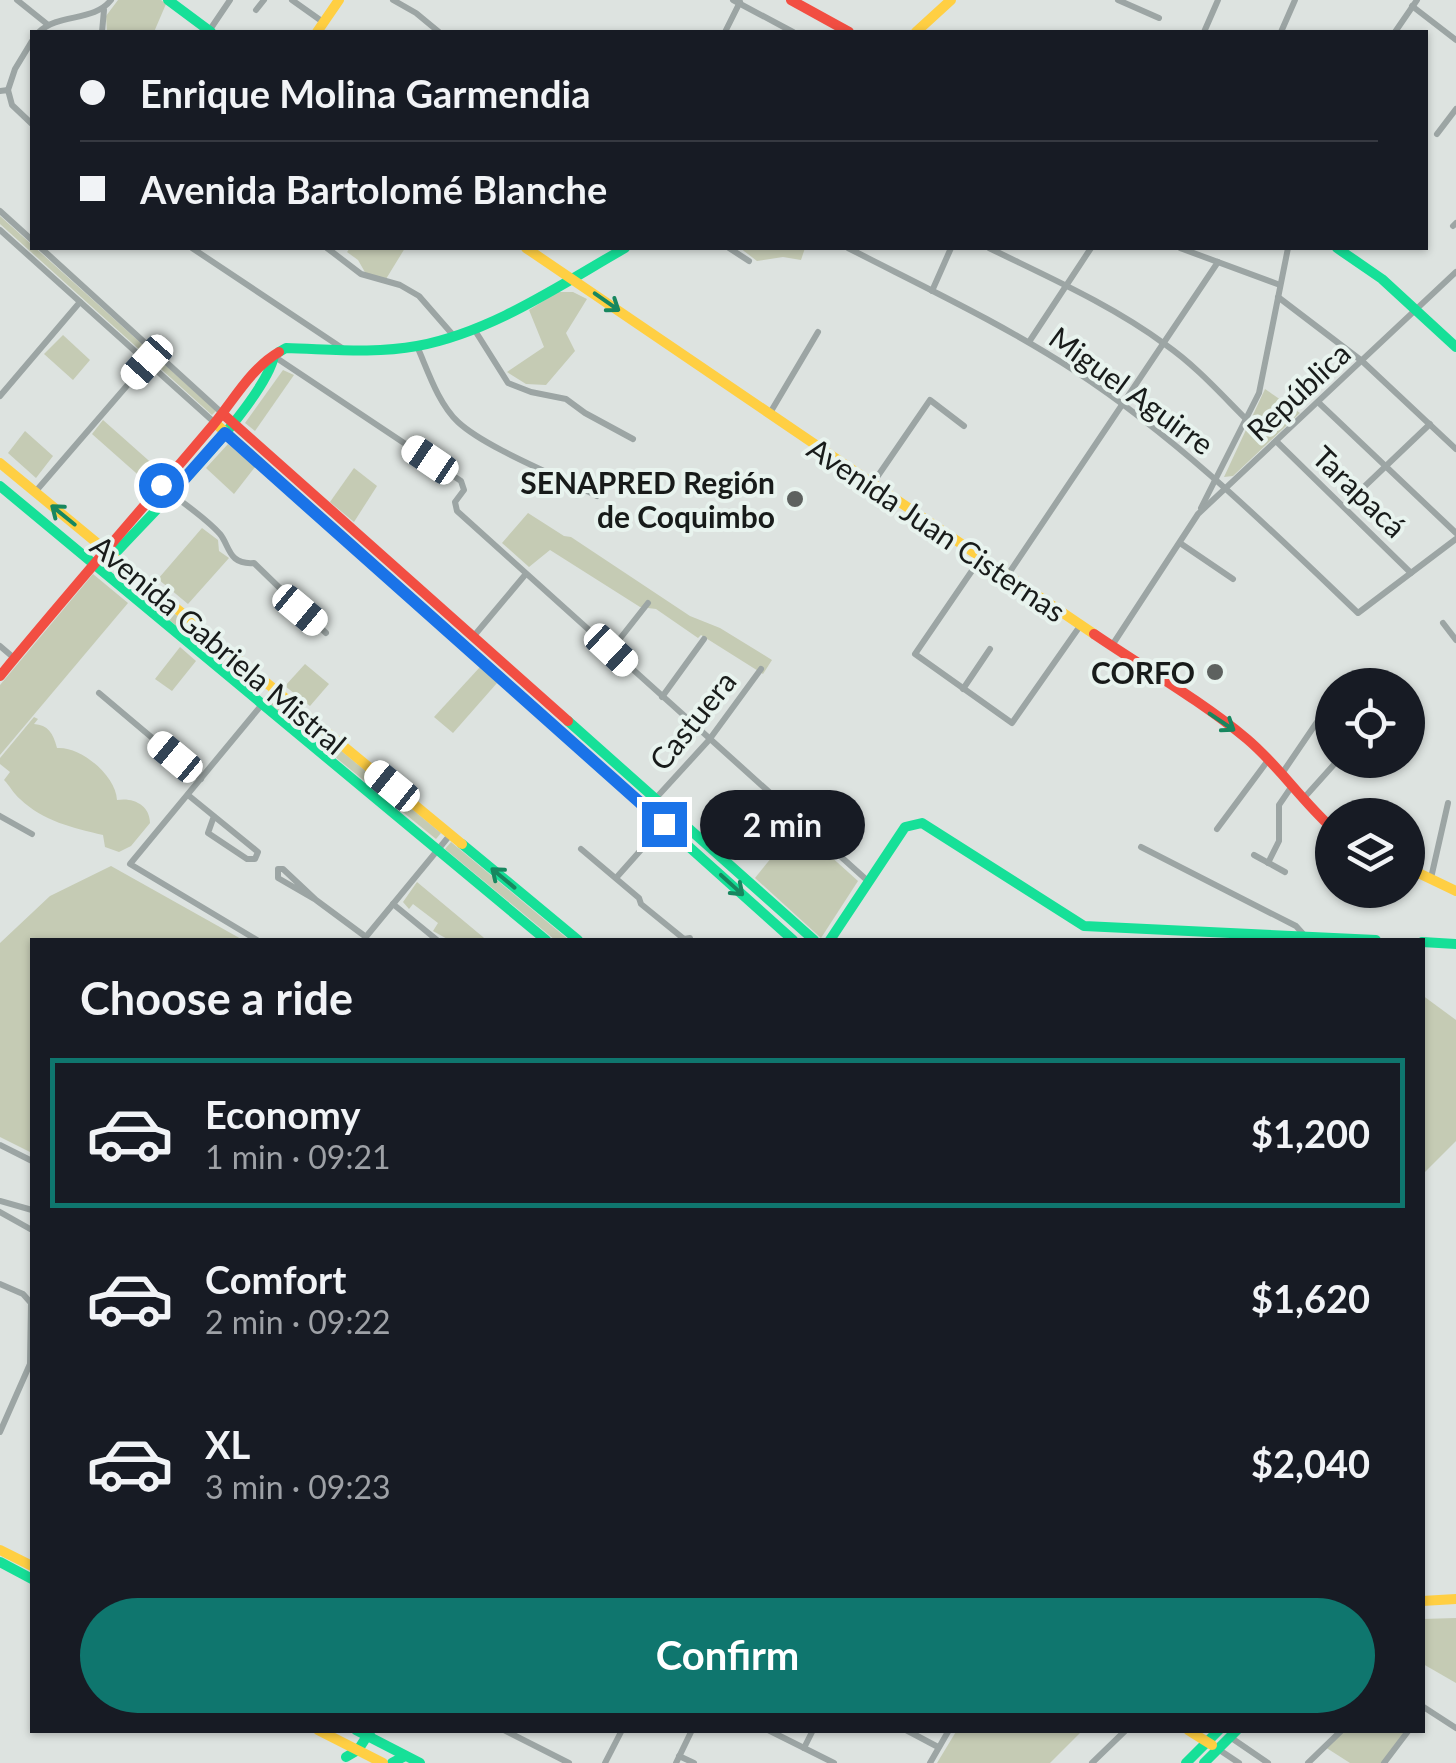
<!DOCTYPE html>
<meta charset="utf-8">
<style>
:root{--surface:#171b24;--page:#242831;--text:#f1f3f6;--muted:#9ea1a6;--line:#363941;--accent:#0f766e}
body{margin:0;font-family:Lato,sans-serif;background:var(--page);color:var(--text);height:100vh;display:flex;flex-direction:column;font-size:38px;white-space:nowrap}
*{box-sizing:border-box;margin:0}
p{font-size:32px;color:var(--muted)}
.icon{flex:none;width:55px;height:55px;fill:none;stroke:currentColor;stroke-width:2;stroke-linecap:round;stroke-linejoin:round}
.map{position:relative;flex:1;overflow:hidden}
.details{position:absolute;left:30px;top:938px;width:1395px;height:795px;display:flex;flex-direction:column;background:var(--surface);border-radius:0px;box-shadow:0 2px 8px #0004}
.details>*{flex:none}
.top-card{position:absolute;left:30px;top:30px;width:1398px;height:220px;border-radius:0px;box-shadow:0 2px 8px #0004;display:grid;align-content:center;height:220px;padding:0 50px;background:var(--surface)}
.fabs{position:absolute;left:1315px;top:668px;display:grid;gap:20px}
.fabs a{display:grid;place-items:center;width:110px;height:110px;border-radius:50%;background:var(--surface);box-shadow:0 2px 8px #0004;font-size:50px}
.end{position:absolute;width:45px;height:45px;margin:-22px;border:12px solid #1a73e8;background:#fff;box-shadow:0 0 0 5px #fff}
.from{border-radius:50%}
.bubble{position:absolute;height:70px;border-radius:35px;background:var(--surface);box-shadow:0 2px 8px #0004;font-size:32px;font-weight:700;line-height:70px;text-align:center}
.car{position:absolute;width:30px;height:60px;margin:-30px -15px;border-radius:12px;box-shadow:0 0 8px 2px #0007;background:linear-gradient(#fff 24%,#345 0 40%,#fff 0 76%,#345 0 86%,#fff 0)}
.top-card b{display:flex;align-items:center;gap:35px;height:95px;font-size:38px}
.top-card b+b{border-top:2px solid var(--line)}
.top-card i{width:25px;height:25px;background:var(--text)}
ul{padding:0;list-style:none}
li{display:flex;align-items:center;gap:30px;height:150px;margin:0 20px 15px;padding:0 30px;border:5px solid transparent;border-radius:0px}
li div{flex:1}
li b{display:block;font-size:38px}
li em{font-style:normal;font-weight:700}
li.active{border-color:var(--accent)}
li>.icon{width:90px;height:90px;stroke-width:1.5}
h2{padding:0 50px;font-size:45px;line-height:120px}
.action{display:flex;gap:20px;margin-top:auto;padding:20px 50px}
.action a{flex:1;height:115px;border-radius:60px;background:var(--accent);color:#fff;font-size:40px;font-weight:700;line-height:115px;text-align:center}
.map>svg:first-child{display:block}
.green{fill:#c5cbb4}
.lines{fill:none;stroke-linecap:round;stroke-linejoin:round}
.street{stroke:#9ca5a4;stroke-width:6}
.fast{stroke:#16e098;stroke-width:10}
.slow{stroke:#ffcf43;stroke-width:10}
.jam{stroke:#f24e42;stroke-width:10}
.oneway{stroke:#17875f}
.route{stroke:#1a73e8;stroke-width:12}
.poi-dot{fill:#5d615f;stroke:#e8f3ee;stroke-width:4}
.labels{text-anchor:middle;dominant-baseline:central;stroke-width:8;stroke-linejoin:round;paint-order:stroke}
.street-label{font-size:30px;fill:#181b1a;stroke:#e8f3ee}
.poi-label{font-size:30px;font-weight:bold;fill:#181b1a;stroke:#e8f3ee;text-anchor:end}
</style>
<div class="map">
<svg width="1456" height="1763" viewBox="0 0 1456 1763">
<rect width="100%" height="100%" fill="#dde3e0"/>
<g class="green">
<polygon points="118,0 161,0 166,4 154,32 107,32 106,16"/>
<polygon points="0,216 216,411 212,415 0,224"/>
<polygon points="350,248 405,248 386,279 366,274 358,260 347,252"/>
<polygon points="740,248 805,248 801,260 783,257 757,261"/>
<polygon points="558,292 573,292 587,299 566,333 575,351 546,385 526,384 507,372 544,347 529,310"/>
<polygon points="63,335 90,360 73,380 44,354"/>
<polygon points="283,370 294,375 255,431 245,423"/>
<polygon points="1265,389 1300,413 1233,476 1224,477"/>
<polygon points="103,420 165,475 153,488 92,434"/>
<polygon points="25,431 53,456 36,478 8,453"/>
<polygon points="228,444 255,467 234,494 206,468"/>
<polygon points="354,468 377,486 354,522 330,502"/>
<polygon points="528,513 564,536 571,537 690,616 720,628 772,660 763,674 701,635 698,638 656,609 640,607 550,550 529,567 502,543"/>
<polygon points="202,528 218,540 219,551 229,558 188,604 158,579"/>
<polygon points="116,569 121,569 264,688 258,695 115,574"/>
<polygon points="93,574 128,603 0,755 0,685"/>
<polygon points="180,647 196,661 172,691 155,679"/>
<polygon points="305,664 329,684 310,706 285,686"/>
<polygon points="480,667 497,683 453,733 434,717"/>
<polygon points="276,697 441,833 436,839 270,704"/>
<path d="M34,717L38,719L34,724C48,725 53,733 57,748C81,746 116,776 117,800C133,797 150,805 150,823L131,846L119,852L105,847L103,835C73,828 43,821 20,799C13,793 10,786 4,780L10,772L0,764V758Z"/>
<polygon points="797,826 858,881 821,938 755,878"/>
<polygon points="451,842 569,940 555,940 445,849"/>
<polygon points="111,866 243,940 32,940 32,1153 0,1137 0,943 50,896"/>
<polygon points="417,882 483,937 486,940 449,940 433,931 438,923 413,904 409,909 403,902"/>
<polygon points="1422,995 1456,1020 1456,1141 1423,1174"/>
<polygon points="1456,1618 1456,1683 1423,1664 1422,1619"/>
<polygon points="957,1730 1083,1730 1050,1763 937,1763"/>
<polygon points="1342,1730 1409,1730 1384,1763 1350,1763 1325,1747"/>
</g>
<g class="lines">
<g class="street">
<polyline points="17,0 47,24"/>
<polyline points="292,0 323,22"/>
<polyline points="393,0 416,13 439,32"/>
<polyline points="733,0 793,32"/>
<polyline points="1118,0 1159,18"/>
<polyline points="1412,6 1456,40"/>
<polyline points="256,10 264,0"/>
<polyline points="209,31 230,0"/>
<path d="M39,32C59,13 94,22 111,0"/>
<polyline points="102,32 104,10"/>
<polyline points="725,32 740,2"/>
<polyline points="1204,32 1218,0"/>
<polyline points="1281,32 1295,0"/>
<polyline points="1395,32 1417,0"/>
<polyline points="8,90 15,69 32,41"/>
<polyline points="0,91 8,90 12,105 32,124"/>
<polyline points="1437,134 1456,109"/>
<polyline points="0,211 32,240"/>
<polyline points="1453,226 1456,223"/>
<polyline points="0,230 215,423"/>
<polyline points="41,248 222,413"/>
<polyline points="192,248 342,348"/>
<polyline points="327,248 361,274 400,285 419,296 453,335"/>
<polyline points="729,248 749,261"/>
<path d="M848,248C924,287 1003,324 1075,371C1179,439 1268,527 1358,613L1456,539"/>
<path d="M989,248C1048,277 1112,305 1166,345C1196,366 1220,393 1246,419"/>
<polyline points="1180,248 1280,285"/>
<polyline points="932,291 951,248"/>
<polyline points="1278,297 1362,361 1456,449"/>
<polyline points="474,329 508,383 531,392 566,399 585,413 633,439"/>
<polyline points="1029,342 1091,248"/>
<path d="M417,346C428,371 438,403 458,422C486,448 560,477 597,496"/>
<polyline points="275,357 461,481 464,490 455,502 457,511 869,882"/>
<polyline points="0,396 80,302"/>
<polyline points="1319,403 1456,533"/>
<polyline points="770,413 818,332"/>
<polyline points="1277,442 1411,573"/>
<polyline points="873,483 930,400 964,426"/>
<polyline points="36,491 156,352"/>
<path d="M168,491C184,504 206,518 220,534C230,546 228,565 254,563L326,633"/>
<polyline points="1344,506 1430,424"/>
<polyline points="1201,508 1259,393 1288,248"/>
<polyline points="1180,543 1233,579"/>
<polyline points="980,559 915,654 1012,723 1080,626"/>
<polyline points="1007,576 1218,262"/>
<polyline points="1443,623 1456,640"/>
<polyline points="473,637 525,575"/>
<polyline points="0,646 14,658"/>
<polyline points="1111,647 1198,514 1456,272"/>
<polyline points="611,650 648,603"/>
<polyline points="963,689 990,649"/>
<polyline points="99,693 201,779"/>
<polyline points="662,697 704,639"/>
<polyline points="1283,772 1332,700"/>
<polyline points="188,795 258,852 255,859 247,859 208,833 214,816"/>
<polyline points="656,798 709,740 761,669"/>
<polyline points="1303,799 1338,760"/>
<polyline points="0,816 32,834"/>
<polyline points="1217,829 1269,759"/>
<polyline points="1141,847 1296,926 1305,936"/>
<polyline points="581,849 639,898 641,904 684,939 690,938"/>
<polyline points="1254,855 1285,872"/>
<polyline points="1268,863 1279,841 1279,805 1292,786"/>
<polyline points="616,878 664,824"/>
<polyline points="1431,878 1448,803"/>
<polyline points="316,900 283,869 278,869 278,878 316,900 366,937"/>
<polyline points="393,904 437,940"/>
<polyline points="365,938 450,835"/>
<polyline points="257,940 130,864 274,690"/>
<polyline points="0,1145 32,1161"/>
<polyline points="0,1201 32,1210"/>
<polyline points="0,1212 32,1230"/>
<polyline points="0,1284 23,1294 31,1303 30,1364 0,1432"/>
<polyline points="1422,1706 1456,1728"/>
<polyline points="504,1730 569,1763"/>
<polyline points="768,1730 834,1763"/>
<polyline points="906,1730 938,1747"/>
<polyline points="1230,1737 1268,1763"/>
<polyline points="804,1748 813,1730"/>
<polyline points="1218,1749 1239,1763"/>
<polyline points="679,1756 694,1763"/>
<polyline points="605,1763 622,1730"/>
<polyline points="676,1763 692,1730"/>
<polyline points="930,1763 949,1730"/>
<polyline points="1092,1763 1126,1730"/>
<polyline points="1308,1763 1342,1730"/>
<polyline points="1384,1763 1409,1730"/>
</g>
<g class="fast">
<polyline points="168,0 211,32"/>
<polyline points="1337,248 1382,279 1456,347"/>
<path d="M279,352L286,348C329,349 374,354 417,346C492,332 560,285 625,248"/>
<polyline points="0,486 546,940"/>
<path d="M110,559C148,517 264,404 274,356"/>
<polyline points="447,630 793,940"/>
<polyline points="568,721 814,940"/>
<polyline points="462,844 578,940"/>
<polyline points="830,940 905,827 922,823 1084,926 1376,940"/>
<polyline points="1422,942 1456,944"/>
<polyline points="0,1562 32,1579"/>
<polyline points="356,1730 420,1763"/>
<polyline points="346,1757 358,1750 371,1730"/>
<polyline points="392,1763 405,1756"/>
<polyline points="1186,1763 1219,1730"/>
<polyline points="1204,1763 1237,1730"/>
</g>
<g class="slow">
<polyline points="317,32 339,0"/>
<polyline points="916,32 951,0"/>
<polyline points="526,248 1094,634"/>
<polyline points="215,423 447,630"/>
<polyline points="0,463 462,844"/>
<polyline points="1408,868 1456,891"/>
<polyline points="0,1550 32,1566"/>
<polyline points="1422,1601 1456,1599"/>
<polyline points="318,1730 383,1763"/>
<polyline points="1188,1730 1212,1745"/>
</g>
<g class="jam">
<polyline points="791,0 849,32"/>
<polyline points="223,414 568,721"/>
<path d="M1094,634C1144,668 1200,700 1247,739C1279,766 1301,800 1332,828"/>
<path d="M0,676C70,591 142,509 213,425C234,400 250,369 279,352"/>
</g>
</g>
<defs><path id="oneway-shaft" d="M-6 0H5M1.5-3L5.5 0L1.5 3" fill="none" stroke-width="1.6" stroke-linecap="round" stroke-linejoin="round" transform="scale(2.5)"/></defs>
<g class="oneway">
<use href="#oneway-shaft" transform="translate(607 302) rotate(35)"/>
<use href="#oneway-shaft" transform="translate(63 515) rotate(-141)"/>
<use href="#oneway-shaft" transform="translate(1222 722) rotate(34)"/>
<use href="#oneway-shaft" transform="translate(503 878) rotate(-140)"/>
<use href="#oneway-shaft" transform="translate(732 885) rotate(42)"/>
</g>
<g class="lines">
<polyline class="route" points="161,485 171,494 225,433 664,824"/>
</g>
<g class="poi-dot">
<circle cx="795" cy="499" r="10"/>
<circle cx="1215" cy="672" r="10"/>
</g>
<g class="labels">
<g class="street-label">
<text transform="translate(1132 390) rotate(36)">Miguel Aguirre</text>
<text transform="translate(1298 391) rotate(-43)">República</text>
<text transform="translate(1360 491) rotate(44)">Tarapacá</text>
<text transform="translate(937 529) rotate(34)">Avenida Juan Cisternas</text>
<text transform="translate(219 644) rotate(40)">Avenida Gabriela Mistral</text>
<text transform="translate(692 720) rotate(-51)">Castuera</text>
</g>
<g class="poi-label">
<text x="775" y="482">SENAPRED Región<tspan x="775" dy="34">de Coquimbo</tspan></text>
<text x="1195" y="672">CORFO</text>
</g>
</g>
</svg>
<div class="fabs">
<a><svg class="icon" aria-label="locate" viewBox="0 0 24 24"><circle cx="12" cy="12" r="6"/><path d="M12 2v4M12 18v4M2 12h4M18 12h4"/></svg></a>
<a><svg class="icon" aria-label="layers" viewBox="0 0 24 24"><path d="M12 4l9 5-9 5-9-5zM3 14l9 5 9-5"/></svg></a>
</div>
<i class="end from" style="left:161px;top:485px"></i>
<i class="end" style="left:664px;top:824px"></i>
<div class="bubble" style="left:700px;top:790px;width:165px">2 min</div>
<i class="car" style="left:147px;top:362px;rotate:222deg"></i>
<i class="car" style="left:430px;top:460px;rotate:304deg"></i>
<i class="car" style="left:300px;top:610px;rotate:130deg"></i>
<i class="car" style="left:611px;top:650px;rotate:133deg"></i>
<i class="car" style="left:175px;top:757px;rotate:310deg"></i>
<i class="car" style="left:392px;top:786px;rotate:309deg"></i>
<div class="top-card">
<b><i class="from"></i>Enrique Molina Garmendia</b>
<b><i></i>Avenida Bartolomé Blanche</b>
</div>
<section class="details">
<h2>Choose a ride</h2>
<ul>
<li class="active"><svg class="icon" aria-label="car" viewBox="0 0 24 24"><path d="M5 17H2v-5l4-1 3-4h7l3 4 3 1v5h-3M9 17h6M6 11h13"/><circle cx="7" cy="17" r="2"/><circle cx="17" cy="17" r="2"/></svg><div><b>Economy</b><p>1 min · 09:21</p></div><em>$1,200</em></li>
<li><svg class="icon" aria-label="car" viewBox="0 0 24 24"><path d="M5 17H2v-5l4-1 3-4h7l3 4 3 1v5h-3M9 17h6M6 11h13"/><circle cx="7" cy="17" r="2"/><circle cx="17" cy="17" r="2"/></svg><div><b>Comfort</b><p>2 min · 09:22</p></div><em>$1,620</em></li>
<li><svg class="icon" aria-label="car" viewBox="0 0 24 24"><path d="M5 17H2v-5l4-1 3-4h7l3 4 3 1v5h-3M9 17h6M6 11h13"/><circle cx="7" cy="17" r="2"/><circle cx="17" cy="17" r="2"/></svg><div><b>XL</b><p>3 min · 09:23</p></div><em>$2,040</em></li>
</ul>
<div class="action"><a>Confirm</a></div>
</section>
</div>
